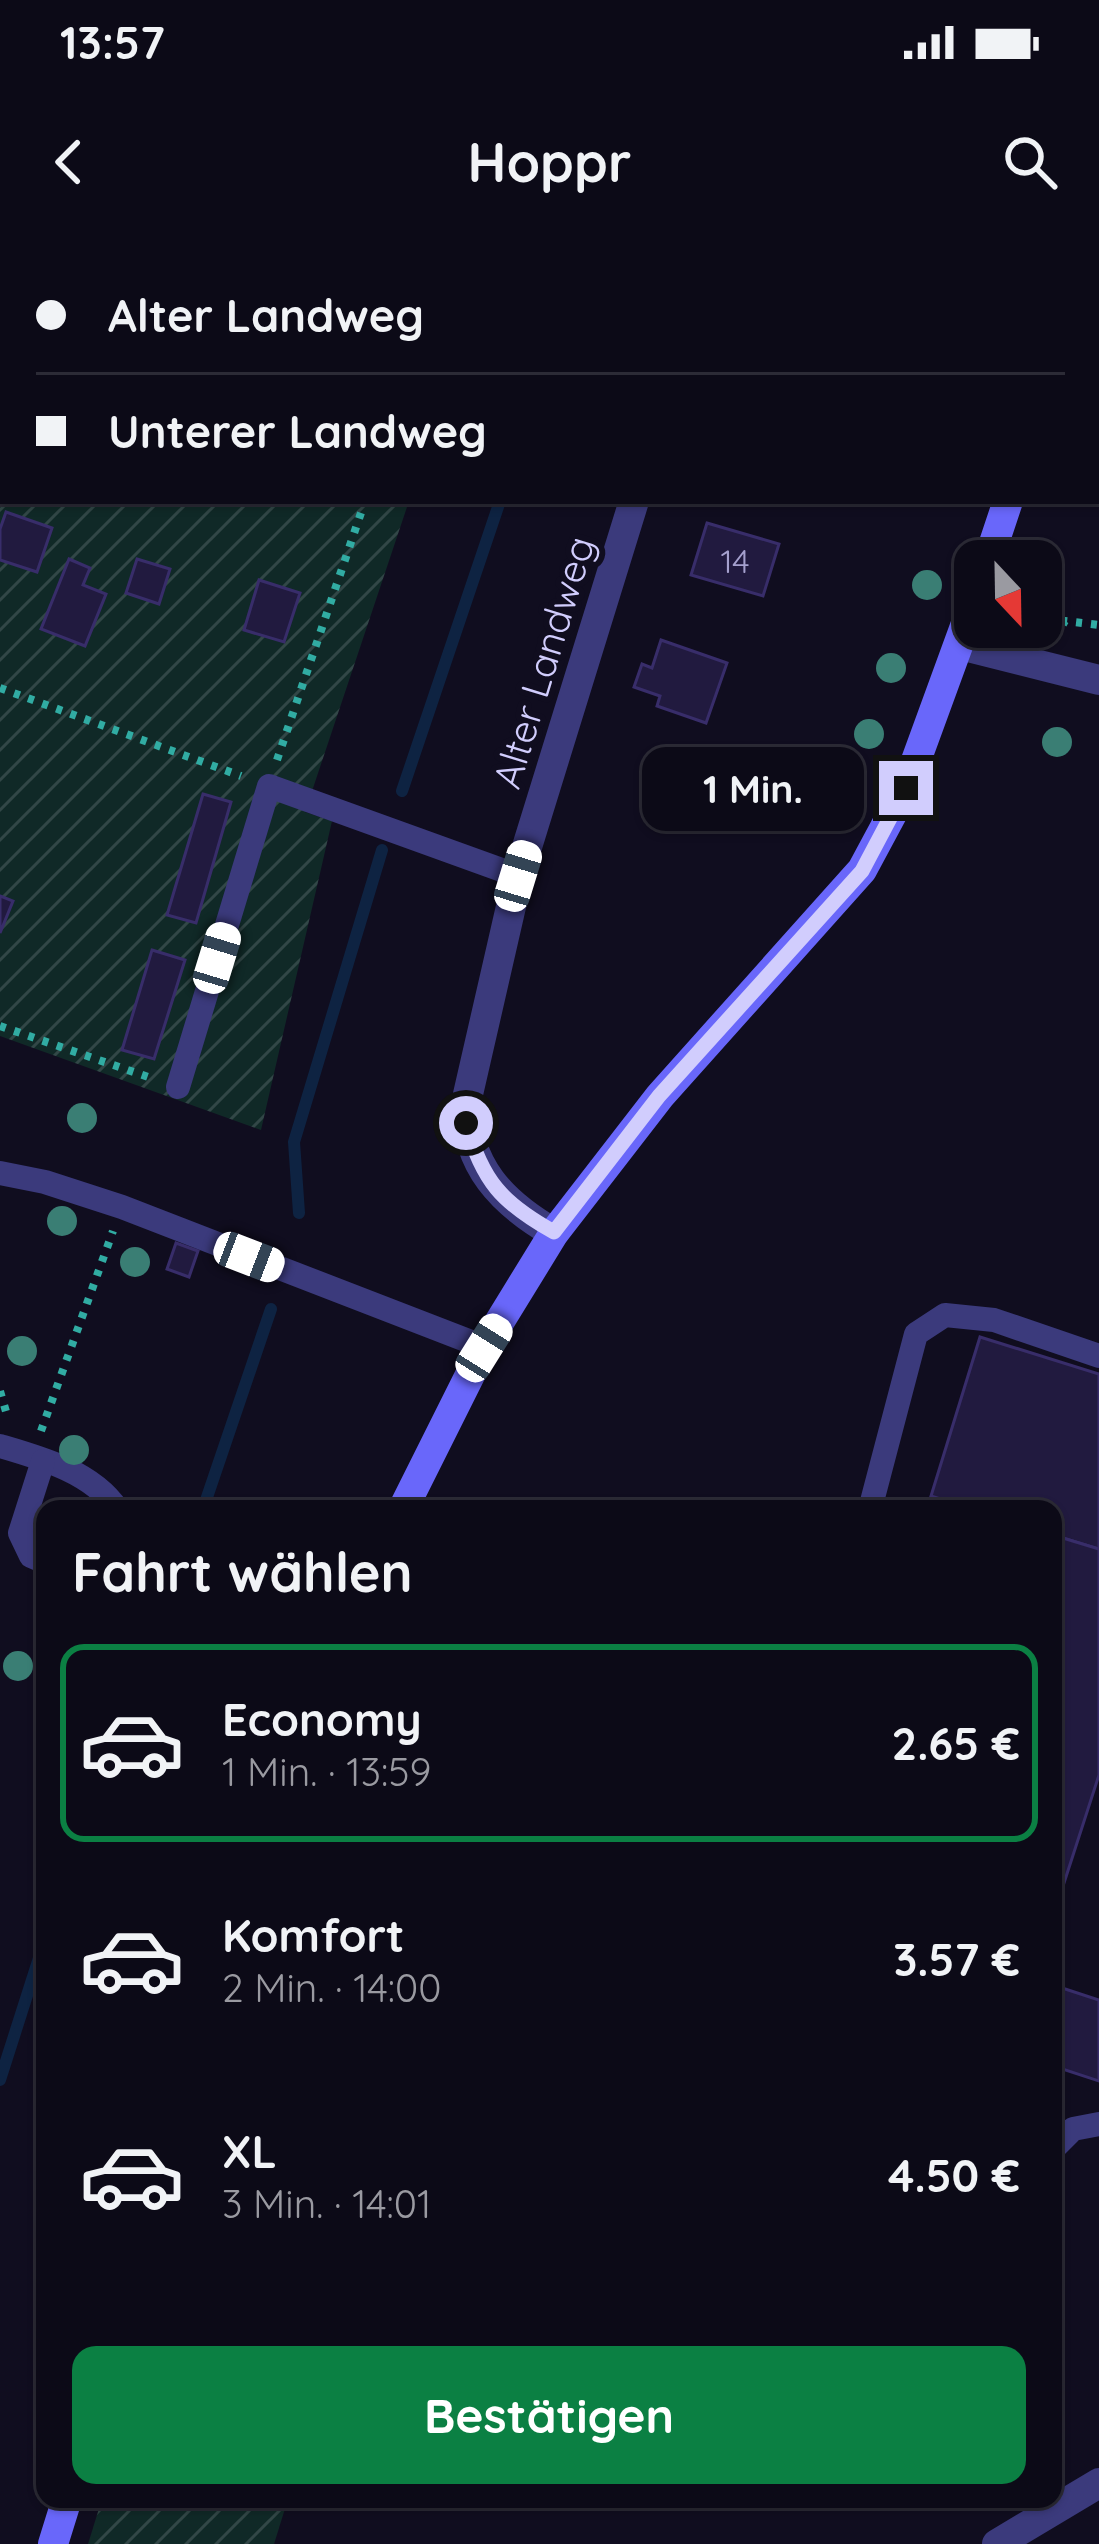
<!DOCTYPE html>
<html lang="de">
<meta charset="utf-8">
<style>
:root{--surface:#0c0a17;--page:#151320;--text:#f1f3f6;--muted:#9a9aa1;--line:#2c2b36;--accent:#0b8043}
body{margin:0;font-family:Quicksand,sans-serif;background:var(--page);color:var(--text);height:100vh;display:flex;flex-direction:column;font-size:45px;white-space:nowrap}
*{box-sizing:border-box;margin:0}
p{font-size:39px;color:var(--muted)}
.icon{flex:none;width:66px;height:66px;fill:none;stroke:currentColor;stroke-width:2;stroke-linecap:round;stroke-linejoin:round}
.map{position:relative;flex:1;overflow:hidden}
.drawer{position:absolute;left:36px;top:1260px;width:1026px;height:1008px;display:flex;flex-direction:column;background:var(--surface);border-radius:24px;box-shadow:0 3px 9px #0004,0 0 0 3px var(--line)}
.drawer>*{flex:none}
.guide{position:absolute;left:0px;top:0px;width:1101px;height:264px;box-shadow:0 3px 9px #0004,0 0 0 3px var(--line);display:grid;align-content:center;height:264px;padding:0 36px;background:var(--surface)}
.needle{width:78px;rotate:158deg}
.fabs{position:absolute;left:954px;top:300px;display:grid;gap:24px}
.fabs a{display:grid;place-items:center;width:108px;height:108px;border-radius:24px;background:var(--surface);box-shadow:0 3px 9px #0004,0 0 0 3px var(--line);font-size:60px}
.end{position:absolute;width:54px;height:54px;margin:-27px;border:15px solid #d1cdfd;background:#111;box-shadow:0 0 0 6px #111}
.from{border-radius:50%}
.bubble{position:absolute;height:84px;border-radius:24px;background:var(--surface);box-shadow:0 3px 9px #0004,0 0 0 3px var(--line);font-size:39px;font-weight:700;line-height:84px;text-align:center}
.car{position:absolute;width:36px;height:72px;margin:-36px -18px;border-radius:15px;box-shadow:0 0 9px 3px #0007;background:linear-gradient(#fff 24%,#345 0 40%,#fff 0 76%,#345 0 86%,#fff 0)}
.guide b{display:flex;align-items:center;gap:42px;height:114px;font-size:45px}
.guide b+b{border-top:3px solid var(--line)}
.guide i{width:30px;height:30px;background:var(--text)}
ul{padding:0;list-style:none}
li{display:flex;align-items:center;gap:36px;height:198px;margin:0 24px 18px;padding:0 12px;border:6px solid transparent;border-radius:24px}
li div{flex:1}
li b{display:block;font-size:45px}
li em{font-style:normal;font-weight:700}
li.active{border-color:var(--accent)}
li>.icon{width:108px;height:108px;stroke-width:1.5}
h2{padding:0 36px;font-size:54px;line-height:144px}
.primary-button{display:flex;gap:24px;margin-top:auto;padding:24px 36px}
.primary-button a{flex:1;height:138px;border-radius:24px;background:var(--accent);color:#fff;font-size:48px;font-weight:700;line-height:138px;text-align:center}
.status{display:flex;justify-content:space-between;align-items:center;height:84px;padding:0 60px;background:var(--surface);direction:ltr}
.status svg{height:33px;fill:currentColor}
header{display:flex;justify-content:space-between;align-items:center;height:156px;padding:0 36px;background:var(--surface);font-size:54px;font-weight:700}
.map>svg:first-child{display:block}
.garden{fill:url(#garden-furrows)}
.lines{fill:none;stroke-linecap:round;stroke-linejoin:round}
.stream{stroke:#0e2342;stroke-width:12}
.building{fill:#211a3f;stroke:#382d6a;stroke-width:3}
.path{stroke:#31aca3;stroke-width:8;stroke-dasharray:6 9;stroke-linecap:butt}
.service{stroke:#3b3a7c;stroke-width:24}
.minor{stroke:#3b3a7c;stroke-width:30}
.tertiary{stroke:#3b3a7c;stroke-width:30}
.secondary{stroke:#6967fa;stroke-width:30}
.tree{fill:#3a7e74}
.route{stroke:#d1cdfd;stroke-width:15}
.labels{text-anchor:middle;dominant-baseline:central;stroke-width:12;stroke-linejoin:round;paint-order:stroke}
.number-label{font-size:33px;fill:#a5a0ce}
.street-label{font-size:39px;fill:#d1cdfd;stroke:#100d1f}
</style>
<div class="status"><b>13:57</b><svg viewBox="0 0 49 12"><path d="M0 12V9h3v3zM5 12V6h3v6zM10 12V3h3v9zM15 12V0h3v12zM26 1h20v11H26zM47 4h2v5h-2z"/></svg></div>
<header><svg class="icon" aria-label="back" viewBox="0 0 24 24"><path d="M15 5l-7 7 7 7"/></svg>Hoppr<svg class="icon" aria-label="search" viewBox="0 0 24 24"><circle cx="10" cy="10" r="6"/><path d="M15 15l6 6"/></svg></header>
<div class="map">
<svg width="1099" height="2304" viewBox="0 0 1099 2304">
<defs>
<pattern id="garden-furrows" width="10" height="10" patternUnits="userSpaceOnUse" patternTransform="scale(3)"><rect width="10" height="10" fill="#102927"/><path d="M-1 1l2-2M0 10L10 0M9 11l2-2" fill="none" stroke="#324747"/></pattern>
</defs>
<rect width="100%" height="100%" fill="#100d1f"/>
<g class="garden">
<polygon points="0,0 495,0 3,3 3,46"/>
<polygon points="0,100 3,261 409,261 305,572 332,581 261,890 0,796"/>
<polygon points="102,2259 288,2259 274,2304 88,2304"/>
</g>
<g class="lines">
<g class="stream">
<polyline points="587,3 588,0"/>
<polyline points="0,93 3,94"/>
<polyline points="402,551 500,261"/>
<polyline points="299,973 294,902 382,610"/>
<polyline points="203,1269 271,1069"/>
<polyline points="0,1840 45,1699"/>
</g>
</g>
<g class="building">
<polygon points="805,0 884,0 804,3"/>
<polygon points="6,272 52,288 37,332 0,320 0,289"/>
<polygon points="707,283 779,304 763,356 691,335"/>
<polygon points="69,319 90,328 83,345 106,354 85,406 41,389"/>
<polygon points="137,319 170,329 159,364 126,353"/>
<polygon points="259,340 300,353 284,402 244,390"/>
<polygon points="661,400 727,423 706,483 657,466 660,456 634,447 642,424 652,428"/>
<polygon points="203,554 231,562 196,683 167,675"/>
<polygon points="0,656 13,661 0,693"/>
<polygon points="152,710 185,720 154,819 122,810"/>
<polygon points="176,1003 198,1011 189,1037 167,1029"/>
<polygon points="980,1097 1099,1134 1099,1309 1053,1295 1053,1269 971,1269 931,1256"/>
<polygon points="1053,1295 1099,1309 1099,1535 1053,1677"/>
<polygon points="1053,1745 1099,1760 1099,1841 1053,1826"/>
</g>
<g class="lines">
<g class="path">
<polyline points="445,3 446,0"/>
<polyline points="0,84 3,85"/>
<polyline points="1055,397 1065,381 1099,385"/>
<polyline points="0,448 241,536"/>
<polyline points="277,520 365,261"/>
<polyline points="0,786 154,839"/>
<polyline points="0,1151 7,1175"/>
<polyline points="41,1191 113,991"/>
</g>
<g class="service">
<polyline points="178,847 269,546 518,636"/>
<polyline points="0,933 45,942 122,967 484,1107"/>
<path d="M0,1206C41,1218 92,1232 117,1269"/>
<polyline points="43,1221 20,1293 31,1316 45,1322"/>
<polyline points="870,1269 916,1094 945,1075 994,1080 1099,1116"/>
<polyline points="1053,1909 1073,1889 1099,1884"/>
</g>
<g class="minor">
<polyline points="713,3 714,0"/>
<path d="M554,993C502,963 466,926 466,863L518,636L634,261"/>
<polyline points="997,2304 1099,2243"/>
</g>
<polyline class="tertiary" points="960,405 1099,440"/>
<g class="secondary">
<polyline points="1093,3 1094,0"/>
<polyline points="988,321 1008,261"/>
<polyline points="403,1269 484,1107 554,993 660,856 862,630 906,548 975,359"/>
<polyline points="53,2304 67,2259"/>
</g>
</g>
<g class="tree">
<circle cx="927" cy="345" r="15"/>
<circle cx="891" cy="428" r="15"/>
<circle cx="869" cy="494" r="15"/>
<circle cx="1057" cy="502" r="15"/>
<circle cx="82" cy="878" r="15"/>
<circle cx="62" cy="981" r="15"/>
<circle cx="135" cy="1022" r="15"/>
<circle cx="22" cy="1111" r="15"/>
<circle cx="74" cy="1210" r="15"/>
<circle cx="18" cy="1426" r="15"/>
</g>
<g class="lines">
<path class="route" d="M466,883C482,941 502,963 554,992L659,856L862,631L906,548"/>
</g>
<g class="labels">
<g class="number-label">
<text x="735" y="320">14</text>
</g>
<g class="street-label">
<text transform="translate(543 422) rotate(-73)">Alter Landweg</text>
</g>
</g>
</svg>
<div class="fabs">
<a><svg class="needle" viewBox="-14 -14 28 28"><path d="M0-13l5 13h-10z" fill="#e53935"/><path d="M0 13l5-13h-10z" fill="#9a9aa1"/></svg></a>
</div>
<i class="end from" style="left:466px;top:883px"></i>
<i class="end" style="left:906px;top:548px"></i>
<div class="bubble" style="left:642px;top:507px;width:222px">1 Min.</div>
<i class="car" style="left:518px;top:636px;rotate:17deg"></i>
<i class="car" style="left:217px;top:718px;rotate:17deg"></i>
<i class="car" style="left:249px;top:1017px;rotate:111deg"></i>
<i class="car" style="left:484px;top:1108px;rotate:32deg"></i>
<div class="guide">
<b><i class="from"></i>Alter Landweg</b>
<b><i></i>Unterer Landweg</b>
</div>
<section class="drawer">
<h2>Fahrt wählen</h2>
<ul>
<li class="active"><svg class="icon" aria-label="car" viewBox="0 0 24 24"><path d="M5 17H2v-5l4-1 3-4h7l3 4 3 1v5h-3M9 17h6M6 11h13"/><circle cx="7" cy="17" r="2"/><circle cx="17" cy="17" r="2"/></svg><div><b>Economy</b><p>1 Min. · 13:59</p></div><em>2.65 €</em></li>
<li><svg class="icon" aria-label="car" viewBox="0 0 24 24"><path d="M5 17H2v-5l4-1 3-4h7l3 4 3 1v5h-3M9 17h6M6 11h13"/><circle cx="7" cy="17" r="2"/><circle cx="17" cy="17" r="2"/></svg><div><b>Komfort</b><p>2 Min. · 14:00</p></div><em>3.57 €</em></li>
<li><svg class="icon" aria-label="car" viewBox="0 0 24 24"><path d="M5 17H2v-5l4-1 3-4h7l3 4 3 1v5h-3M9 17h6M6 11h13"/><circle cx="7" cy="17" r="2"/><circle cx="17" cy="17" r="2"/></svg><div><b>XL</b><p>3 Min. · 14:01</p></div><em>4.50 €</em></li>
</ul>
<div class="primary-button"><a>Bestätigen</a></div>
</section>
</div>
